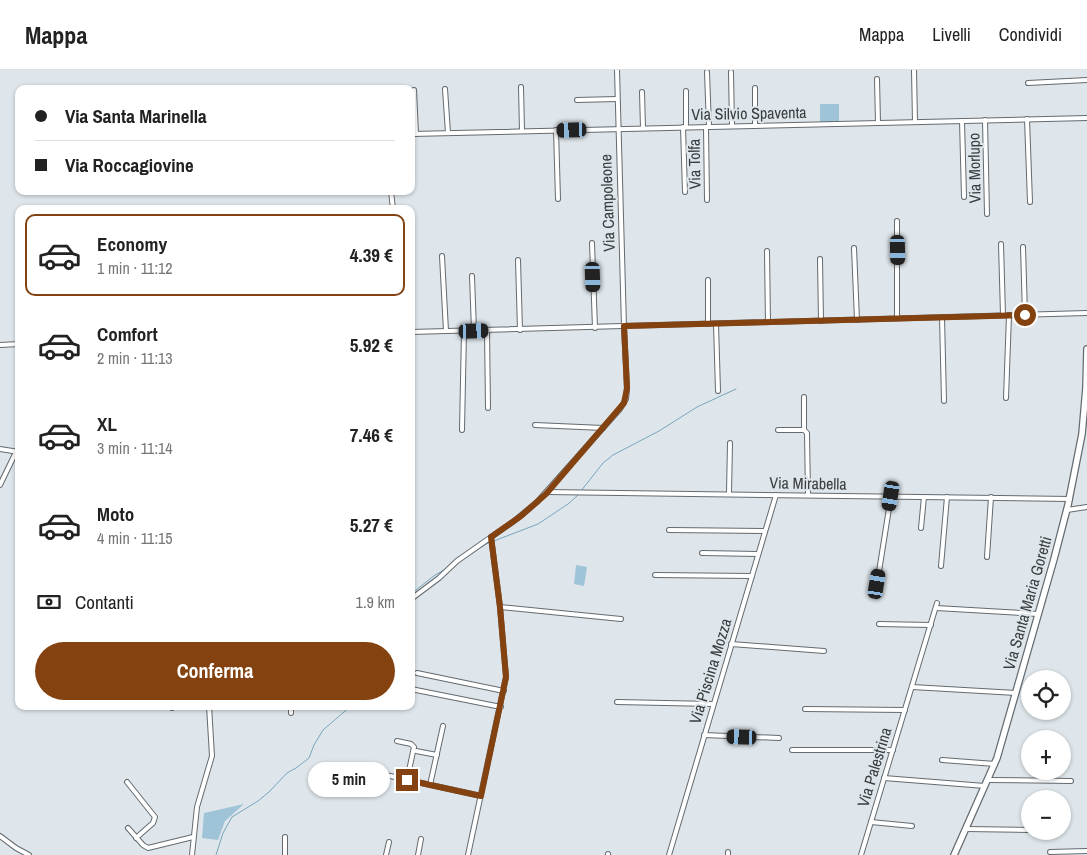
<!DOCTYPE html>
<html lang="it">
<meta charset="utf-8">
<style>
:root{--surface:#fff;--page:#f2f2f2;--text:#222;--muted:#767676;--line:#e0e0e0;--accent:#844210}
body{margin:0;font-family:"Archivo Narrow",sans-serif;background:var(--page);color:var(--text);height:100vh;display:flex;flex-direction:column;font-size:19px;white-space:nowrap}
*{box-sizing:border-box;margin:0}
p{font-size:16px;color:var(--muted)}
.icon{flex:none;width:28px;height:28px;fill:none;stroke:currentColor;stroke-width:2;stroke-linecap:round;stroke-linejoin:round}
.map{position:relative;flex:1;overflow:hidden}
.drawer{position:absolute;left:15px;top:135px;width:400px;height:505px;display:flex;flex-direction:column;background:var(--surface);border-radius:10px;box-shadow:0 1px 4px #0004}
.drawer>*{flex:none}
.hud{position:absolute;left:15px;top:15px;width:400px;height:110px;border-radius:10px;box-shadow:0 1px 4px #0004;display:grid;align-content:center;height:110px;padding:0 20px;background:var(--surface)}
.buttons{position:absolute;left:1021px;top:600px;display:grid;gap:10px}
.buttons a{display:grid;place-items:center;width:50px;height:50px;border-radius:50%;background:var(--surface);box-shadow:0 1px 4px #0004;font-size:25px}
.end{position:absolute;width:22px;height:22px;margin:-11px;border:6px solid #844210;background:#fff;box-shadow:0 0 0 2px #fff}
.from{border-radius:50%}
.bubble{position:absolute;height:35px;border-radius:18px;background:var(--surface);box-shadow:0 1px 4px #0004;font-size:16px;font-weight:700;line-height:35px;text-align:center}
.car{position:absolute;width:15px;height:30px;margin:-15px -8px;border-radius:6px;box-shadow:0 0 4px 1px #0007;background:linear-gradient(#222 24%,#8ab4d8 0 40%,#222 0 76%,#8ab4d8 0 86%,#222 0)}
.hud b{display:flex;align-items:center;gap:18px;height:48px;font-size:19px}
.hud b+b{border-top:1px solid var(--line)}
.hud i{width:12px;height:12px;background:var(--text)}
ul{padding:9px 0 0;list-style:none}
li{display:flex;align-items:center;gap:15px;height:82px;margin:0 10px 8px;padding:0 10px;border:2px solid transparent;border-radius:10px}
li div{flex:1}
li b{display:block;font-size:19px}
li em{font-style:normal;font-weight:700}
li.active{border-color:var(--accent)}
li>.icon{width:45px;height:45px;stroke-width:1.5}
.pay{display:flex;align-items:center;gap:12px;height:55px;padding:0 20px;font-size:19px}
.pay p{margin-inline-start:auto}
.action{display:flex;gap:10px;margin-top:auto;padding:10px 20px}
.action a{flex:1;height:58px;border-radius:30px;background:var(--accent);color:#fff;font-size:20px;font-weight:700;line-height:58px;text-align:center}
header{display:flex;align-items:center;gap:30px;box-sizing:border-box;height:70px;padding:0 25px;background:var(--surface);border-bottom:1px solid var(--line)}
header strong{font-size:24px}
nav{display:flex;gap:28px;margin-inline-start:auto;font-size:18px}
.map>svg:first-child{display:block}
.green{fill:#a0c4d7}
.lines{fill:none;stroke-linecap:round;stroke-linejoin:round}
.stream{stroke:#78a5bd;stroke-width:1}
.street-casing{stroke:#646b70;stroke-width:6}
.secondary-casing{stroke:#646b70;stroke-width:8}
.street{stroke:#fff;stroke-width:4}
.secondary{stroke:#fff;stroke-width:5.5}
.route{stroke:#844210;stroke-width:6}
.labels{text-anchor:middle;dominant-baseline:central;stroke-width:4;stroke-linejoin:round;paint-order:stroke}
.street-label{font-size:16px;fill:#393d3f;stroke:#dee6eb}
</style>
<header>
<strong>Mappa</strong>
<nav><a>Mappa</a><a>Livelli</a><a>Condividi</a></nav>
</header>
<div class="map">
<svg width="1087" height="785" viewBox="0 0 1087 785">
<rect width="100%" height="100%" fill="#dee6eb"/>
<g class="green">
<rect x="820" y="34" width="19" height="18"/>
<polygon points="576,495 587,497 584,516 574,514"/>
<polygon points="244,734 225,751 218,770 202,768 204,743"/>
</g>
<g class="lines">
<g class="stream">
<polyline points="458,492 486,474 538,454 568,434 577,426 603,393 613,385 659,361 697,337 736,319"/>
<polyline points="411,524 435,505 446,499"/>
<polyline points="216,785 223,763 232,747 258,731 269,722 287,703 296,698 309,688 314,675 323,660 351,636"/>
</g>
<defs>
<g id="street">
<polyline points="914,0 915,52"/>
<polyline points="707,2 709,57"/>
<polyline points="731,2 732,56"/>
<polyline points="877,9 878,53"/>
<polyline points="1028,13 1087,10"/>
<polyline points="521,17 522,61"/>
<polyline points="755,18 755,56"/>
<polyline points="445,19 448,63"/>
<polyline points="414,20 416,64"/>
<polyline points="642,22 643,58"/>
<polyline points="577,30 617,29"/>
<polyline points="1027,49 1030,132"/>
<polyline points="985,50 987,144"/>
<polyline points="962,51 964,127"/>
<polyline points="683,57 685,122"/>
<polyline points="686,57 686,21"/>
<polyline points="706,57 707,130"/>
<polyline points="556,60 558,129"/>
<polyline points="411,64 1087,48"/>
<polyline points="391,121 393,139"/>
<polyline points="897,151 897,248"/>
<polyline points="592,173 595,258"/>
<polyline points="1001,174 1003,245"/>
<polyline points="1023,177 1025,245"/>
<polyline points="854,178 857,250"/>
<polyline points="767,181 768,252"/>
<polyline points="442,186 446,261"/>
<polyline points="820,189 821,251"/>
<polyline points="518,190 520,260"/>
<polyline points="472,206 474,261"/>
<polyline points="942,247 944,331"/>
<polyline points="708,254 708,210"/>
<polyline points="716,254 718,321"/>
<polyline points="487,260 488,338"/>
<polyline points="411,262 1087,243"/>
<polyline points="0,275 19,274"/>
<polyline points="804,327 804,360 807,363 808,425"/>
<polyline points="1006,328 1009,245"/>
<polyline points="535,355 603,358"/>
<polyline points="462,360 464,261"/>
<polyline points="778,360 804,360"/>
<polyline points="0,379 19,382"/>
<polyline points="0,415 16,382"/>
<polyline points="547,422 1070,429"/>
<polyline points="729,423 730,373"/>
<polyline points="1067,440 1087,437"/>
<polyline points="921,458 924,427"/>
<polyline points="669,460 765,461"/>
<polyline points="702,483 758,484"/>
<polyline points="987,487 991,427"/>
<polyline points="941,496 947,427"/>
<polyline points="655,505 752,506"/>
<polyline points="877,514 891,426"/>
<polyline points="411,529 439,508 457,491 514,451 537,432 620,339 626,329 627,319 624,257 617,0"/>
<polyline points="500,537 621,549"/>
<polyline points="936,538 1038,544"/>
<polyline points="879,554 931,555"/>
<polyline points="731,574 824,581"/>
<polyline points="417,603 504,621"/>
<polyline points="912,617 1016,623"/>
<polyline points="411,619 501,637"/>
<polyline points="617,632 713,634"/>
<polyline points="172,638 172,636"/>
<polyline points="805,639 905,640"/>
<polyline points="291,643 291,636"/>
<polyline points="704,665 779,668"/>
<polyline points="397,671 411,674 414,677 407,710"/>
<polyline points="792,680 893,680"/>
<polyline points="416,681 437,685"/>
<polyline points="942,690 995,694"/>
<polyline points="354,698 481,726"/>
<polyline points="884,708 985,716"/>
<polyline points="988,710 1071,711"/>
<polyline points="127,712 155,747 153,753 136,768"/>
<polyline points="430,715 443,656"/>
<polyline points="871,752 912,756"/>
<polyline points="128,758 143,775 148,778 193,767"/>
<polyline points="966,759 1030,760"/>
<polyline points="0,766 16,778 29,785"/>
<polyline points="728,782 728,785"/>
<polyline points="1050,782 1087,781"/>
<polyline points="192,785 197,737 212,686 209,636"/>
<polyline points="285,785 285,767"/>
<polyline points="386,785 389,772"/>
<polyline points="418,785 421,769"/>
<polyline points="468,785 506,607 500,537 491,467"/>
<polyline points="608,785 608,784"/>
<polyline points="669,785 776,425"/>
<polyline points="861,785 937,533"/>
</g>
<polyline id="secondary" points="954,785 997,688 1054,489 1068,435 1082,364 1086,318 1087,279"/>
</defs>
<use href="#street" class="street-casing"/>
<use href="#secondary" class="secondary-casing"/>
<use href="#street" class="street"/>
<use href="#secondary" class="secondary"/>
</g>
<g class="lines">
<polyline class="route" points="407,710 481,726 506,607 500,537 491,467 521,446 546,424 624,333 627,318 624,256 1025,245"/>
</g>
<g class="labels">
<g class="street-label">
<text transform="translate(749 43) rotate(-1)">Via Silvio Spaventa</text>
<text transform="translate(694 94) rotate(-91)">Via Tolfa</text>
<text transform="translate(974 98) rotate(-91)">Via Morlupo</text>
<text transform="translate(607 133) rotate(-92)">Via Campoleone</text>
<text transform="translate(808 413) rotate(1)">Via Mirabella</text>
<text transform="translate(1027 533) rotate(-74)">Via Santa Maria Goretti</text>
<text transform="translate(710 601) rotate(-73)">Via Piscina Mozza</text>
<text transform="translate(874 697) rotate(-73)">Via Palestrina</text>
</g>
</g>
</svg>
<div class="buttons">
<a><svg class="icon" aria-label="locate" viewBox="0 0 24 24"><circle cx="12" cy="12" r="6"/><path d="M12 2v4M12 18v4M2 12h4M18 12h4"/></svg></a>
<a>+</a>
<a>−</a>
</div>
<i class="end from" style="left:1025px;top:245px"></i>
<i class="end" style="left:407px;top:710px"></i>
<div class="bubble" style="left:308px;top:692px;width:82px">5 min</div>
<i class="car" style="left:572px;top:60px;rotate:268deg"></i>
<i class="car" style="left:898px;top:180px;rotate:179deg"></i>
<i class="car" style="left:593px;top:207px;rotate:178deg"></i>
<i class="car" style="left:474px;top:261px;rotate:88deg"></i>
<i class="car" style="left:891px;top:426px;rotate:189deg"></i>
<i class="car" style="left:877px;top:514px;rotate:9deg"></i>
<i class="car" style="left:742px;top:667px;rotate:272deg"></i>
<div class="hud">
<b><i class="from"></i>Via Santa Marinella</b>
<b><i></i>Via Roccagiovine</b>
</div>
<section class="drawer">
<ul>
<li class="active"><svg class="icon" aria-label="car" viewBox="0 0 24 24"><path d="M5 17H2v-5l4-1 3-4h7l3 4 3 1v5h-3M9 17h6M6 11h13"/><circle cx="7" cy="17" r="2"/><circle cx="17" cy="17" r="2"/></svg><div><b>Economy</b><p>1 min · 11:12</p></div><em>4.39 €</em></li>
<li><svg class="icon" aria-label="car" viewBox="0 0 24 24"><path d="M5 17H2v-5l4-1 3-4h7l3 4 3 1v5h-3M9 17h6M6 11h13"/><circle cx="7" cy="17" r="2"/><circle cx="17" cy="17" r="2"/></svg><div><b>Comfort</b><p>2 min · 11:13</p></div><em>5.92 €</em></li>
<li><svg class="icon" aria-label="car" viewBox="0 0 24 24"><path d="M5 17H2v-5l4-1 3-4h7l3 4 3 1v5h-3M9 17h6M6 11h13"/><circle cx="7" cy="17" r="2"/><circle cx="17" cy="17" r="2"/></svg><div><b>XL</b><p>3 min · 11:14</p></div><em>7.46 €</em></li>
<li><svg class="icon" aria-label="car" viewBox="0 0 24 24"><path d="M5 17H2v-5l4-1 3-4h7l3 4 3 1v5h-3M9 17h6M6 11h13"/><circle cx="7" cy="17" r="2"/><circle cx="17" cy="17" r="2"/></svg><div><b>Moto</b><p>4 min · 11:15</p></div><em>5.27 €</em></li>
</ul>
<div class="pay"><svg class="icon" aria-label="cash" viewBox="0 0 24 24"><path d="M3 7h18v10H3z"/><circle cx="12" cy="12" r="2"/></svg>Contanti<p>1.9 km</p></div>
<div class="action"><a>Conferma</a></div>
</section>
</div>
